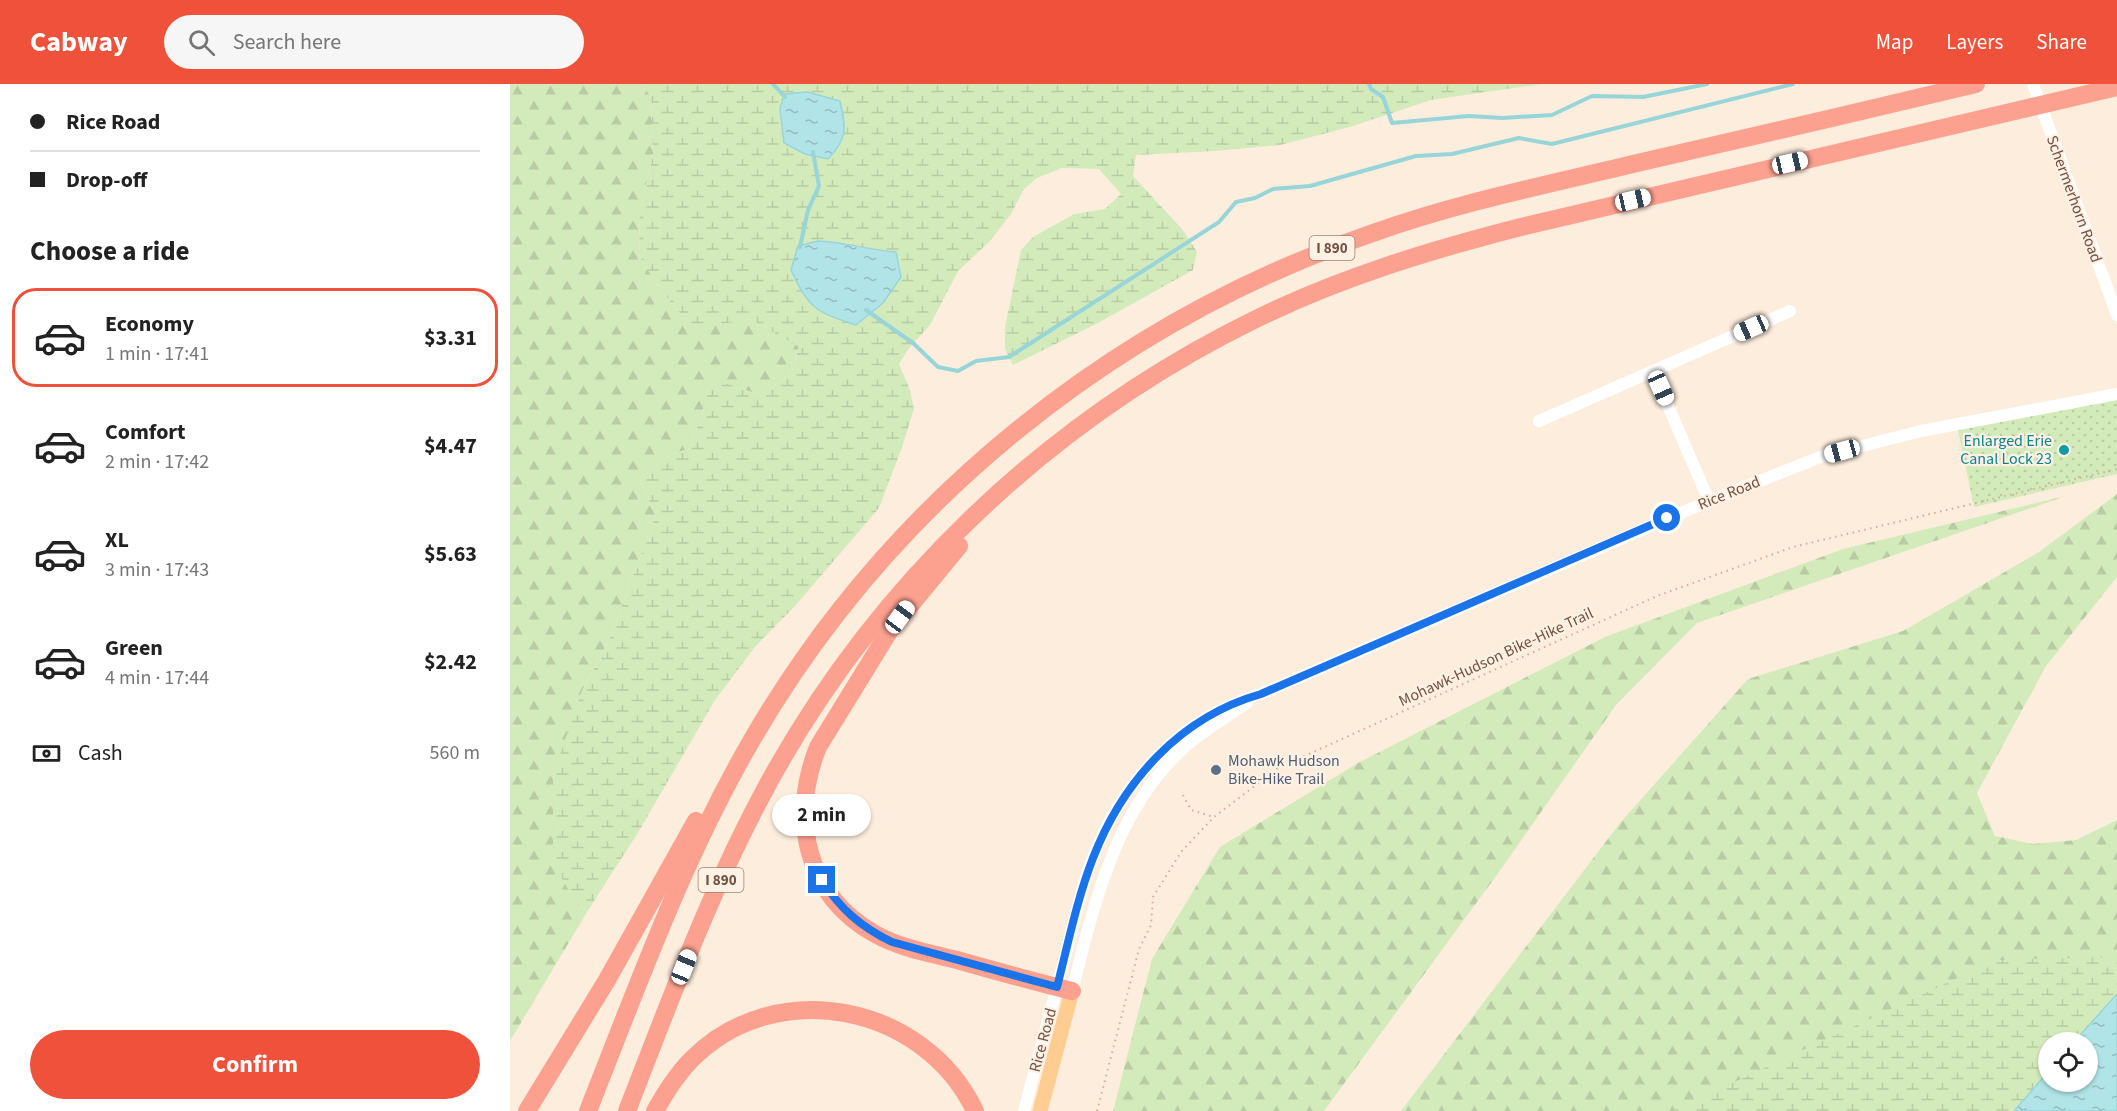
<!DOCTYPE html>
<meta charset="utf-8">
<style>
:root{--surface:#fff;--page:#f6f6f6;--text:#222;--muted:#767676;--line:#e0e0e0;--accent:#ef513a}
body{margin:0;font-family:"Source Sans 3",sans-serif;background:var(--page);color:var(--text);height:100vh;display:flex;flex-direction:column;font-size:22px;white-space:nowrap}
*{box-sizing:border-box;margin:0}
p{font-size:20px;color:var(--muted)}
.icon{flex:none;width:33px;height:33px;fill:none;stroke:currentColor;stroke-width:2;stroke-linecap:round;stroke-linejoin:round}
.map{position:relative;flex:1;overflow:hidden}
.drawer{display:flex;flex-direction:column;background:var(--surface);width:510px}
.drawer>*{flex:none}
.guide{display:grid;align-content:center;height:132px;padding:0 30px;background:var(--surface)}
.tools{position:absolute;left:1528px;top:948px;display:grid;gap:12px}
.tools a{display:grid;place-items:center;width:60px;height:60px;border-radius:50%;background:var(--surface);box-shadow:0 2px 4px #0004;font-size:30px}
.end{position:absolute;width:27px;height:27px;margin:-14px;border:8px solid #1a73e8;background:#fff;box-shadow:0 0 0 3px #fff}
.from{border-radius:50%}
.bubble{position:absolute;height:42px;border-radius:21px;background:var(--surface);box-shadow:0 2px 4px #0004;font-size:20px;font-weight:700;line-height:42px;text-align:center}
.car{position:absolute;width:18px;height:36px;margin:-18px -9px;border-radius:8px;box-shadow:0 0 4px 2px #0007;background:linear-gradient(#fff 24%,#345 0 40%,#fff 0 76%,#345 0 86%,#fff 0)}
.guide b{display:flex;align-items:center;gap:21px;height:57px;font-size:22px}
.guide b+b{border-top:2px solid var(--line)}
.guide i{width:15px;height:15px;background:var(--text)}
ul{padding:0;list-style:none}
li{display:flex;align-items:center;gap:18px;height:99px;margin:0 12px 9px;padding:0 18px;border:3px solid transparent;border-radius:24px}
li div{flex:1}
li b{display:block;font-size:22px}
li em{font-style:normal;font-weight:700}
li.on{border-color:var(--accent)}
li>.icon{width:54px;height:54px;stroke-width:1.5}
h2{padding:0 30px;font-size:27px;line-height:72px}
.pay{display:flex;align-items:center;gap:15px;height:66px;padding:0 30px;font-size:22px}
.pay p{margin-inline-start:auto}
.action{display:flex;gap:12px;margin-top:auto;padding:12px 30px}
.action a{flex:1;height:69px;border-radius:36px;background:var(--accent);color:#fff;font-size:24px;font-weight:700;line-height:69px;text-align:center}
header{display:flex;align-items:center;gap:36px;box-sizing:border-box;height:84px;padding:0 30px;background:var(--accent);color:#fff}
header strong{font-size:28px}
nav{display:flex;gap:33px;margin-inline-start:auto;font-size:21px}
.search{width:420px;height:54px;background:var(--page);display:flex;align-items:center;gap:15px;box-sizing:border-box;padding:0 21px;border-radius:33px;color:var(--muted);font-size:22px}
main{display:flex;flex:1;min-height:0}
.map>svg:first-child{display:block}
.forest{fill:url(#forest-firs)}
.wetland{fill:url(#wetland-marsh);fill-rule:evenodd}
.park{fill:url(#park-dots)}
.water{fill:url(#water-ripples);stroke:#97d5d9;stroke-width:1.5}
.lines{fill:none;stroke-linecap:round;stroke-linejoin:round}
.stream{stroke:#97d5d9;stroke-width:4}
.path{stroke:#d8aa97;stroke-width:2;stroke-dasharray:1.5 4.5;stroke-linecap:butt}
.minor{stroke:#fff;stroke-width:12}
.major{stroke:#ffcc92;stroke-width:15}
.highway{stroke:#fca190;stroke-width:18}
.route{stroke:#1a73e8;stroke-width:8}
.culture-dot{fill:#0f9aa8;stroke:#fff2e4;stroke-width:2}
.service-dot{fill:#5c6f8a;stroke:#fff2e4;stroke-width:2}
.labels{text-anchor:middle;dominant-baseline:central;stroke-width:4.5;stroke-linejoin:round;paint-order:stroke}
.shield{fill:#fff2e4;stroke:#9d8175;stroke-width:1.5}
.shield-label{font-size:15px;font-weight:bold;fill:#735145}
.street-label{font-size:16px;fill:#735145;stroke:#fff2e4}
.culture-label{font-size:16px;fill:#0d838f;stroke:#fff2e4;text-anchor:end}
.service-label{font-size:16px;fill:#4e5e75;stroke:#fff2e4;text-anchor:start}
</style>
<header>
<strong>Cabway</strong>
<div class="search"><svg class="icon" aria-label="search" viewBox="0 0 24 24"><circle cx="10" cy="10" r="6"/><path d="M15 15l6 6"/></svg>Search here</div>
<nav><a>Map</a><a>Layers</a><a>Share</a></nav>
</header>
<main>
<section class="drawer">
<div class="guide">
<b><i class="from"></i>Rice Road</b>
<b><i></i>Drop-off</b>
</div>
<h2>Choose a ride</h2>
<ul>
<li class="on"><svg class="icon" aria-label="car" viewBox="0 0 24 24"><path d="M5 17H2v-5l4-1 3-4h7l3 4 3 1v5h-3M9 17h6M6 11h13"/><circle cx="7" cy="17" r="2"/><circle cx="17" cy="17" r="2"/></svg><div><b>Economy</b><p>1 min · 17:41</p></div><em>$3.31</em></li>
<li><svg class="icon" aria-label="car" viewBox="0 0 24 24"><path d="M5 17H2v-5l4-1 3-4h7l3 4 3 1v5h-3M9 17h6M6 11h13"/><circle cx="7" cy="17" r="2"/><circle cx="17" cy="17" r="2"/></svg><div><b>Comfort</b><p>2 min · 17:42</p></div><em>$4.47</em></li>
<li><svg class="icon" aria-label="car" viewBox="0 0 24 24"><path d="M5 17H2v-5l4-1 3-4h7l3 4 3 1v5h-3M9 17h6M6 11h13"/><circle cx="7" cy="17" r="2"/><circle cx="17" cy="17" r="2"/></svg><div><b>XL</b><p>3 min · 17:43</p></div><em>$5.63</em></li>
<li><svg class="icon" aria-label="car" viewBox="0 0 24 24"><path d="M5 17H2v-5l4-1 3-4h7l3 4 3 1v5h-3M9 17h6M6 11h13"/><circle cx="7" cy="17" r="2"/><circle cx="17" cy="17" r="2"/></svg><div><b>Green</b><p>4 min · 17:44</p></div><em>$2.42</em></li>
</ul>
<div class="pay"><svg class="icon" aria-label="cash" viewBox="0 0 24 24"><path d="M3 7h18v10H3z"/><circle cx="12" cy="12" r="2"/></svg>Cash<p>560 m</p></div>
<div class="action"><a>Confirm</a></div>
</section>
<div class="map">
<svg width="1607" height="1027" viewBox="0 0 1607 1027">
<defs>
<pattern id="forest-firs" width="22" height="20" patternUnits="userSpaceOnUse" patternTransform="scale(1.5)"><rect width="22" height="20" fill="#d3ebbb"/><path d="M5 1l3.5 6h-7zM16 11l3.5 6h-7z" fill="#b8cba2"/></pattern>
<pattern id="wetland-marsh" width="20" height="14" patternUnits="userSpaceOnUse" patternTransform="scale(1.5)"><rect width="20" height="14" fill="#d3ebbb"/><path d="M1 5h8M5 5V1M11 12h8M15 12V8" fill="none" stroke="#b8cba2"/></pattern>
<pattern id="park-dots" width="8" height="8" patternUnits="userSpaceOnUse" patternTransform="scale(1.5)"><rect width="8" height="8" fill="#d3ebbb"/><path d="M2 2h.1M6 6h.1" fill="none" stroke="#b8cba2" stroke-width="1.8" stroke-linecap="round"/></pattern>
<pattern id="water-ripples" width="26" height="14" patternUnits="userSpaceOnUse" patternTransform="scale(1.5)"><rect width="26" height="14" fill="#b1e4e7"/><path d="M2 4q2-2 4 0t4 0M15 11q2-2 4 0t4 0" fill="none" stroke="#94bbbd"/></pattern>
</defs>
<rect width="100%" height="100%" fill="#fdeddd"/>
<g class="forest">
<polygon points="0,0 130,0 141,12 143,70 130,128 129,171 149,204 173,233 187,243 241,235 289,262 281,290 251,311 202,296 181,364 159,371 130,395 146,431 99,556 72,607 62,812 77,828 0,957"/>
<polygon points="1607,410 1607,493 1536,582 1467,709 1485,752 1523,760 1566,756 1607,736 1607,910 1564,958 1539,958 1539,987 1504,1027 891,1027 1110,739 1238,595 1393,547 1529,468"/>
<polygon points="1556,412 1187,539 1106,621 989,788 814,1027 603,1027 642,875 710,763 848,679 1095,553 1333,465"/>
</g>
<g class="wetland">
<path d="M130,0H1032L921,16L840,43L770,61L705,67L626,71L623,92L672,145L687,168L683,186L588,239L503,281L495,265V243L511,166L523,153L564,130L595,125L611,110L589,85L552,84L527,94L514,105L501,130L480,157L448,187L420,241L399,264L389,280L400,306L404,325L391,366L369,424L285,522L245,563L205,616L129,747L77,828L62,812L43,779V691L72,607L99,556L146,431L130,395L159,371L181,364L202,295L251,311L281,290L289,263L241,235L188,244L173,233L149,204L129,171L130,128L143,70L141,12ZM298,8L318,75L295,70ZM335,158L354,165L386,168L373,219L347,241Z"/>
<polygon points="1607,873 1607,910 1564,958 1539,958 1539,987 1504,1027 1162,1027 1486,876"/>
</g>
<polygon class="park" points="1607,316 1607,390 1464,423 1448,346"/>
<g class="water">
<path d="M298,8L330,17C336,44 338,54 318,75L295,70L274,59L270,25L274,10Z"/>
<path d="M308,157C335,158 359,166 386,168L391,193L373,219L346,241C306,228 299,225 281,186L288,162Z"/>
<polygon points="1607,910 1607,1027 1504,1027 1539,987 1539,998 1578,998 1578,958 1564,958"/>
</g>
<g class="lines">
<g class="stream">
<polyline points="263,0 275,13"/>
<polyline points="859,0 861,5 873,13 882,39 959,32 992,34 1042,31 1082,12 1133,13 1197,0"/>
<polyline points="290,163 298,126 309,102 303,68"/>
<polyline points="356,226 403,259 428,283 448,287 466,277 499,273 709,138 726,118 745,114 763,105 800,102 906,72 942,70 1009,54 1042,60 1283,0"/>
</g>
<g class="path">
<polyline points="673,711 681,726 704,733"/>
<polyline points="587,1027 629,865 641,841 643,813 671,768 704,733 768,684 1147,512 1283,463 1607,385"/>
</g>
<g class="minor">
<polyline points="1523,0 1607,231"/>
<polyline points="1143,287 1199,417"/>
<polyline points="1029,337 1280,227"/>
<path d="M562,907C585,818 605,724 677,661C696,645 717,632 737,619"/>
<path d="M514,1027C528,976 541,924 555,873C563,841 570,808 582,776C611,698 671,633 751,610L1199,417L1313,372L1411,347L1607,310"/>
</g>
<polyline class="major" points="530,1027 562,907"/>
<g class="highway">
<path d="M449,462L380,546L308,663C280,733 295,811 365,850C390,864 419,869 447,876C485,887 523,897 562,907"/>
<polyline points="17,1027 97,896 186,737"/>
<path d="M78,1027C128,901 174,772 243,654C381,417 604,238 863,149C947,119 1035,101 1123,80C1237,54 1352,27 1466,0"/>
<path d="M117,1027C158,922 197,815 250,715C359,507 536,337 748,234C832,193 921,166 1011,143L1607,3"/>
<path d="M145,1027C155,1009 167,990 182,975C267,890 415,921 465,1027"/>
</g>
</g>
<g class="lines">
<path class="route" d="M312,796C330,825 351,843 382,858L547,903C558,860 567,815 583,774C613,697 670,633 751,610L1157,434"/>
</g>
<circle class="culture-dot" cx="1554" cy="366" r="6"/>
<circle class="service-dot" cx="706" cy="686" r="6"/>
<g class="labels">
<g class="shield">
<rect x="799.5" y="152" width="45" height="24" rx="4.5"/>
<rect x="188.5" y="784" width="45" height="24" rx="4.5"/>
</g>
<g class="shield-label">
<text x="822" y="164">I 890</text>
<text x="211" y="796">I 890</text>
</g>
<g class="street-label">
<text transform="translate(1564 115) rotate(70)">Schermerhorn Road</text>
<text transform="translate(1219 409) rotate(-22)">Rice Road</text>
<text transform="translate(986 573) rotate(-25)">Mohawk-Hudson Bike-Hike Trail</text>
<text transform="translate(533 956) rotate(-75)">Rice Road</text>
</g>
<g class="culture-label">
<text x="1542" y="357">Enlarged Erie<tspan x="1542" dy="18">Canal Lock 23</tspan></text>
</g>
<g class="service-label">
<text x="718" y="677">Mohawk Hudson<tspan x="718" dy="18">Bike-Hike Trail</tspan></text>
</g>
</g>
</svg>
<div class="tools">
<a><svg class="icon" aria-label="locate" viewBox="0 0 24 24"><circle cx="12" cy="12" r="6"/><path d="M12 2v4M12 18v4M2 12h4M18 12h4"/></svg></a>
</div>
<i class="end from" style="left:1157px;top:434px"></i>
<i class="end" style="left:312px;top:796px"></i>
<div class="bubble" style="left:262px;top:710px;width:99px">2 min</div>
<i class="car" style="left:1280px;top:79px;rotate:77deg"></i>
<i class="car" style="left:1123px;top:116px;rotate:77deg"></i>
<i class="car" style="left:1241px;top:244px;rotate:246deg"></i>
<i class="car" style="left:1151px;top:304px;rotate:156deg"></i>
<i class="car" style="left:1332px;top:367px;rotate:255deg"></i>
<i class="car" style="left:390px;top:533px;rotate:37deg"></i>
<i class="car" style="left:174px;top:883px;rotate:22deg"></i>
</div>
</main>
